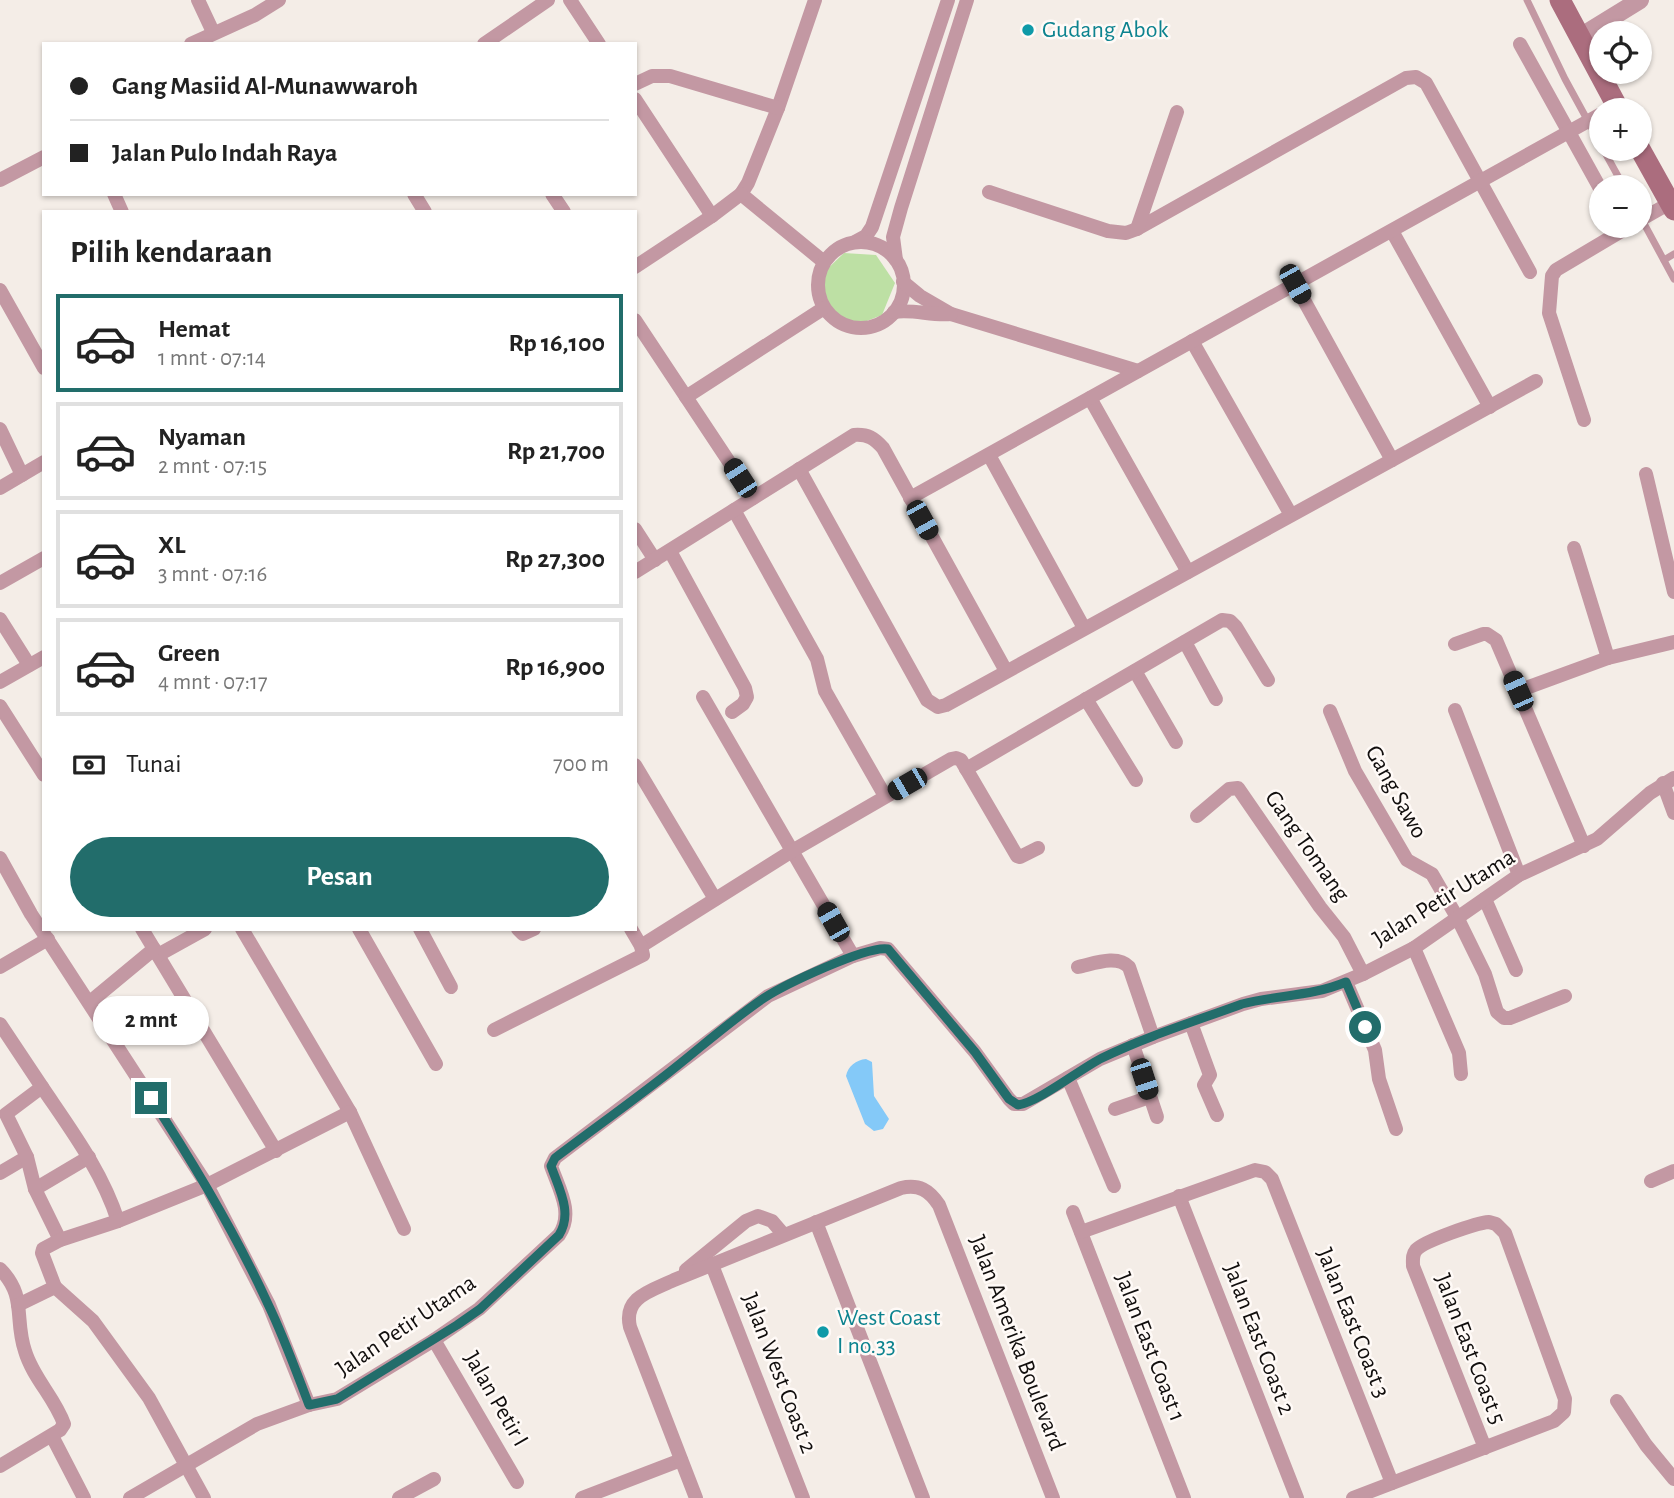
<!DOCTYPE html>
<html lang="id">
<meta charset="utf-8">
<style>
:root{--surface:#fff;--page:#f6f6f6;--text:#222;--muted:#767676;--line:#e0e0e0;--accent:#226d6b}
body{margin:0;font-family:"Alegreya Sans",sans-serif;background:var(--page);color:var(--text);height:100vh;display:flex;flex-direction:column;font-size:26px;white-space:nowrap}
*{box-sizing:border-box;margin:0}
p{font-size:23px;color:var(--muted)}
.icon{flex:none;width:38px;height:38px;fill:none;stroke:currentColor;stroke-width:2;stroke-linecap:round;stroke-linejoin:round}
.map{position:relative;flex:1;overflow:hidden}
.details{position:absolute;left:42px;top:210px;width:595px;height:721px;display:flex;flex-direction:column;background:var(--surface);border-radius:0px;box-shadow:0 2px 5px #0004}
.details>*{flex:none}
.hud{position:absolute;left:42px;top:42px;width:595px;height:154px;border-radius:0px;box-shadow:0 2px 5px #0004;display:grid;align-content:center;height:154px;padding:0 28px;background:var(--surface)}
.buttons{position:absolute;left:1589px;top:21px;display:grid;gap:14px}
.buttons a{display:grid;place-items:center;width:63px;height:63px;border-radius:50%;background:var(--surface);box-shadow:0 2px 5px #0004;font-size:35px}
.end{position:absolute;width:32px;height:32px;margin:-16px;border:9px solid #226d6b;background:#fff;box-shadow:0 0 0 4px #fff}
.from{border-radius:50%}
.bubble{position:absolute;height:49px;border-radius:24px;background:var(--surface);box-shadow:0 2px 5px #0004;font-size:23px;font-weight:700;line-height:49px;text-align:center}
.car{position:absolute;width:21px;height:42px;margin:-21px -10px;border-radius:9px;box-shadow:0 0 5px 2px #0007;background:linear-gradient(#222 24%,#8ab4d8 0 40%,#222 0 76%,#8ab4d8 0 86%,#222 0)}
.hud b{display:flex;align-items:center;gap:24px;height:66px;font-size:26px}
.hud b+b{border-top:2px solid var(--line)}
.hud i{width:18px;height:18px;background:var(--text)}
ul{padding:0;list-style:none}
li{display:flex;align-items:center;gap:21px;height:98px;margin:0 14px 10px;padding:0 14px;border:4px solid var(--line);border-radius:0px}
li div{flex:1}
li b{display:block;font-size:26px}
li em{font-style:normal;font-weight:700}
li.on{border-color:var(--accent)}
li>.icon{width:63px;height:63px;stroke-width:1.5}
h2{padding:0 28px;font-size:32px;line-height:84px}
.pay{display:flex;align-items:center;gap:18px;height:77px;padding:0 28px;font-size:26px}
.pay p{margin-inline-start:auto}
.action{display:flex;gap:14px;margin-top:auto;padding:14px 28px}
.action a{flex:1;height:80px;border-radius:42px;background:var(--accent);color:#fff;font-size:28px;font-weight:700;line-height:80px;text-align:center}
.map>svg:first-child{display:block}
.green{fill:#bde0a4}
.water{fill:#84c9f8}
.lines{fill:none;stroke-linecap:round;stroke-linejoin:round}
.service{stroke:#c398a3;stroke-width:7}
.minor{stroke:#c398a3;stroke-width:14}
.tertiary{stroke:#c398a3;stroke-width:18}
.secondary{stroke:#ab6d7e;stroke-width:21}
.route{stroke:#226d6b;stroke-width:9}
.culture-dot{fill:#0f9aa8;stroke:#fffaf7;stroke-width:2.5}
.labels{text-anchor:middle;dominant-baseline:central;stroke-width:5;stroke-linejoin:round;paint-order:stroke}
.culture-label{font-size:24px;fill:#0d838f;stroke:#fffaf7;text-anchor:start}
.street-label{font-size:24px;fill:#110e0d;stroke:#fffaf7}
</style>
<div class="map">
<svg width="1674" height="1498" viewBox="0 0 1674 1498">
<rect width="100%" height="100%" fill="#f4ede7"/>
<polygon class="green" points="844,253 876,255 895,283 882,315 849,328 824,310 820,276"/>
<path class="water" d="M866,1059L872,1062L874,1096L889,1119L883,1129L874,1131L865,1124L846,1076C848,1066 856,1060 866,1059Z"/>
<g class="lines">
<g class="service">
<polyline points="1527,0 1565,79 1601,145"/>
<polyline points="1603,149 1624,187"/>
<polyline points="1641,218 1674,279"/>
<polyline points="1664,260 1674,254"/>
</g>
<g class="minor">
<polyline points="198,0 213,32"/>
<polyline points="570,0 599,44"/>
<polyline points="815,0 778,108 748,183 741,194 824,262"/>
<polyline points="191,44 255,15 279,0"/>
<polyline points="484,44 548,0"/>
<polyline points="1520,44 1601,190"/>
<polyline points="635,84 652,76 670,76 778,108"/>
<polyline points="635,99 712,216"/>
<polyline points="0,180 44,157"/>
<polyline points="989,192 1108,231 1126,233 1137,229 1406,78 1416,77 1426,83 1530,272"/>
<polyline points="114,194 122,212"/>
<polyline points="414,194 425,212"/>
<polyline points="552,194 564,212"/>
<polyline points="1640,220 1670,203"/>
<polyline points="1137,229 1177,112"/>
<polyline points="1392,231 1490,407"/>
<polyline points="855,242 866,236 872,227 948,0"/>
<circle cx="861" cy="285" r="43"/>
<polyline points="896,260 893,237 901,208 967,0"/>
<polyline points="635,267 712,216 741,194"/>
<polyline points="903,282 920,296 951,314 1138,371"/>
<polyline points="1295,284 1392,460"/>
<polyline points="0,290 44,368"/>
<path d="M894,312C914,309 931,316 951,314"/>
<polyline points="635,320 753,498"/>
<polyline points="1192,341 1291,515"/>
<polyline points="686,397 824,308"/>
<polyline points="1090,398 1188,572"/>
<polyline points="1584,420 1549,313 1552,276 1556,270 1630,226"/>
<polyline points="0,429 22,475"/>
<polyline points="989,455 1084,628"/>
<polyline points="799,469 927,700 938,707 946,705 1536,381"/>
<polyline points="1646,474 1674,592"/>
<polyline points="0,488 44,462"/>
<polyline points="910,498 1601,114"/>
<polyline points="734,510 817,659 825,691 885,796"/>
<polyline points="635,529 655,560"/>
<polyline points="1574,548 1608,658"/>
<polyline points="670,551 745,688 747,697 743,704 732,712"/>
<path d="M635,572L854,435C868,434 874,438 883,448L1006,671"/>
<polyline points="0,583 44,558"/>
<polyline points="0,619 29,665"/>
<polyline points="1185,642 1216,699"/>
<polyline points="1455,644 1483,634 1487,634 1496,640 1584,846"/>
<polyline points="1135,671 1176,742"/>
<polyline points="0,682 44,657"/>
<polyline points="1518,691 1608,658 1674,642"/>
<polyline points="703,697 853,956"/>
<polyline points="1086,699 1136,780"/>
<polyline points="0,706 44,775"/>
<polyline points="1455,710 1519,875"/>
<polyline points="1330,711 1355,771 1407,860 1432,874 1458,919 1485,974 1497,1012 1504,1018 1510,1018 1565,996"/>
<polyline points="635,765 715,899"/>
<polyline points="966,769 1222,620 1230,621 1236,627 1268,680"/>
<polyline points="1663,783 1674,813"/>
<polyline points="1197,816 1229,789 1238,788 1320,907 1344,937 1363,974"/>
<polyline points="0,858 31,914 207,1185 269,1305 309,1405"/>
<polyline points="1485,899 1516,970"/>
<polyline points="142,929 276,1151"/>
<polyline points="242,929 350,1112 404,1229"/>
<polyline points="359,929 436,1064"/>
<polyline points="420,929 451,987"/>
<polyline points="518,929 523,934 534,929"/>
<polyline points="641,946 792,851 951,759 956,758 961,760 1017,856 1020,857 1038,848"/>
<polyline points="1414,948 1459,1053 1461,1074"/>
<polyline points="158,955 205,929"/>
<polyline points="0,967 48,939"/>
<path d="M1078,967C1093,964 1117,954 1129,967L1153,1037"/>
<polyline points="1346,982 1375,1050 1379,1079 1396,1129"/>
<polyline points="90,1002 154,949"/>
<polyline points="1191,1023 1210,1075 1204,1085 1217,1115"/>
<polyline points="0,1024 42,1087"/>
<polyline points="494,1030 643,955 641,946 631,929"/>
<polyline points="1133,1045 1157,1117"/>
<polyline points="1068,1078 1114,1186"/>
<polyline points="1115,1109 1150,1097"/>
<polyline points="0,1173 27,1157"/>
<polyline points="1651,1181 1674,1171"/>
<polyline points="35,1189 89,1157"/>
<polyline points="1179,1196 1297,1498"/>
<polyline points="1073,1212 1184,1498"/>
<polyline points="816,1222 923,1498"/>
<polyline points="1081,1232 1255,1170 1265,1172 1272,1179 1392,1483"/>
<path d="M60,1240L35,1189L27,1157L6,1114L42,1087C71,1130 102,1171 118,1221"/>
<polyline points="712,1265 803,1498"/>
<path d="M0,1269C27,1296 14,1319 25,1351C33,1378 55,1398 64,1424L60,1430L0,1466"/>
<polyline points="686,1270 746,1221 758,1216 772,1221 784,1235"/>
<polyline points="55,1287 93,1321 149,1398 204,1498"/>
<polyline points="18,1305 55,1287 42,1253 43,1249 60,1240 118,1221 207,1185 350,1112"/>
<polyline points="434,1340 517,1482"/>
<polyline points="1617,1401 1646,1445 1674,1479"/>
<polyline points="52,1436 84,1498"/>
<path d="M130,1498L257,1424L309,1405L337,1399L434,1340L479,1309L559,1235C574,1213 559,1189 551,1166L555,1158L768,996L853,956L880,948L888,949L975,1052L1009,1099L1014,1104H1023L1100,1059L1153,1037L1243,1004L1261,999L1322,991L1363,974L1414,948L1519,875L1597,839L1650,793L1674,778"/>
<polyline points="399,1498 434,1479"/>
<polyline points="582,1498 681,1460"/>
<path d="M696,1498L630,1327C623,1297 651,1291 674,1280L901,1188C919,1184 929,1190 939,1205L1053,1498"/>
<path d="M1353,1498L1554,1421L1564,1412L1565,1399L1505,1233L1496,1224L1489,1222C1476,1223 1424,1241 1416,1250C1412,1255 1413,1260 1413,1266L1485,1448"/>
</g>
<polyline class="tertiary" points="1580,37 1640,0"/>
<g class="secondary">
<polyline points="1560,0 1619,110"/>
<polyline points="1640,149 1674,210"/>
</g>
</g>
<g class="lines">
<path class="route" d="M151,1098C194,1164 235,1232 268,1304C284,1337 296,1371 309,1405L337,1399L457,1325L480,1309L559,1235C573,1213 559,1189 551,1166L555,1158C592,1130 630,1103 667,1074C699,1049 730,1021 764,998C784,985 867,945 888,949L975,1052L1009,1099L1018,1105C1039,1102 1080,1069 1102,1058C1147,1036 1196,1021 1242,1004C1277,995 1313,996 1346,982L1365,1027"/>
</g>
<g class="culture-dot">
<circle cx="1028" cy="30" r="7"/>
<circle cx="823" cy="1332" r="7"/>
</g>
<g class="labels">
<g class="culture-label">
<text x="1042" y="30">Gudang Abok</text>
<text x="837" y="1318">West Coast<tspan x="837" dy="28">I no.33</tspan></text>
</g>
<g class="street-label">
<text transform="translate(1396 792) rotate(61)">Gang Sawo</text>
<text transform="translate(1307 846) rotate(55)">Gang Tomang</text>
<text transform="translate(1444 898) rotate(-32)">Jalan Petir Utama</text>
<text transform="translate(1353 1323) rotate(68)">Jalan East Coast 3</text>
<text transform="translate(406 1326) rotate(-34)">Jalan Petir Utama</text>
<text transform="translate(1259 1339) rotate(69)">Jalan East Coast 2</text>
<text transform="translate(1017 1343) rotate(69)">Jalan Amerika Boulevard</text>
<text transform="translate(1150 1347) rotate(69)">Jalan East Coast 1</text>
<text transform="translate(1470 1349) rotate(69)">Jalan East Coast 5</text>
<text transform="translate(779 1373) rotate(69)">Jalan West Coast 2</text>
<text transform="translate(496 1399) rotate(60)">Jalan Petir I</text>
</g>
</g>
</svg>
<div class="buttons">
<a><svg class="icon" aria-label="locate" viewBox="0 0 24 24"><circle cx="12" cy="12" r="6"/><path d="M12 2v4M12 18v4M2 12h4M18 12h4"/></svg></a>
<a>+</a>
<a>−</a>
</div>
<i class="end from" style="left:1365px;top:1027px"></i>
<i class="end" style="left:151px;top:1098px"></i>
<div class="bubble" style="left:93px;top:996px;width:116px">2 mnt</div>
<i class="car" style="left:1295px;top:284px;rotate:151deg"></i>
<i class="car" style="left:740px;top:478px;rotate:327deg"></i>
<i class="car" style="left:922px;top:520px;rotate:151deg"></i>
<i class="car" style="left:1518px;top:691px;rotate:336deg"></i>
<i class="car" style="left:907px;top:784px;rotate:240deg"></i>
<i class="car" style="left:833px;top:922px;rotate:330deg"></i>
<i class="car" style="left:1144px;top:1079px;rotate:162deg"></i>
<div class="hud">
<b><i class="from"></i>Gang Masiid Al-Munawwaroh</b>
<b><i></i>Jalan Pulo Indah Raya</b>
</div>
<section class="details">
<h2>Pilih kendaraan</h2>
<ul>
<li class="on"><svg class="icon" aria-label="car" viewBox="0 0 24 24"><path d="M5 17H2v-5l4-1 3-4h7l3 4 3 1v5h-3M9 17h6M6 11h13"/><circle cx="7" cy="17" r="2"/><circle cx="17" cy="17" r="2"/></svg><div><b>Hemat</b><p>1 mnt · 07:14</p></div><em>Rp 16,100</em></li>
<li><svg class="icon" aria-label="car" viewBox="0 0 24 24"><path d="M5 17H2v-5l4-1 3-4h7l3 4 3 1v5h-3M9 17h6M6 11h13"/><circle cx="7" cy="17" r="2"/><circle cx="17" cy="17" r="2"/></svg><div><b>Nyaman</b><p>2 mnt · 07:15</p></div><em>Rp 21,700</em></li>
<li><svg class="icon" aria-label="car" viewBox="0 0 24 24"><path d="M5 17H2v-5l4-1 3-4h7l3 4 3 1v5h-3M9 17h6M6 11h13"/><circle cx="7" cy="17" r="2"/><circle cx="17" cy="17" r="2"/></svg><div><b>XL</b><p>3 mnt · 07:16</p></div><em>Rp 27,300</em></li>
<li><svg class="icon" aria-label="car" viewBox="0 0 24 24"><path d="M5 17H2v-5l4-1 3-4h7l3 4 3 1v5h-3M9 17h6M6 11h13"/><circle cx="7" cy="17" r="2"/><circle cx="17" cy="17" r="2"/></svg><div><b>Green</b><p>4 mnt · 07:17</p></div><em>Rp 16,900</em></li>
</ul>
<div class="pay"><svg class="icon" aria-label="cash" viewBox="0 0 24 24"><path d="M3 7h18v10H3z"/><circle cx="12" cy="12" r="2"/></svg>Tunai<p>700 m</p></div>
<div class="action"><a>Pesan</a></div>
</section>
</div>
